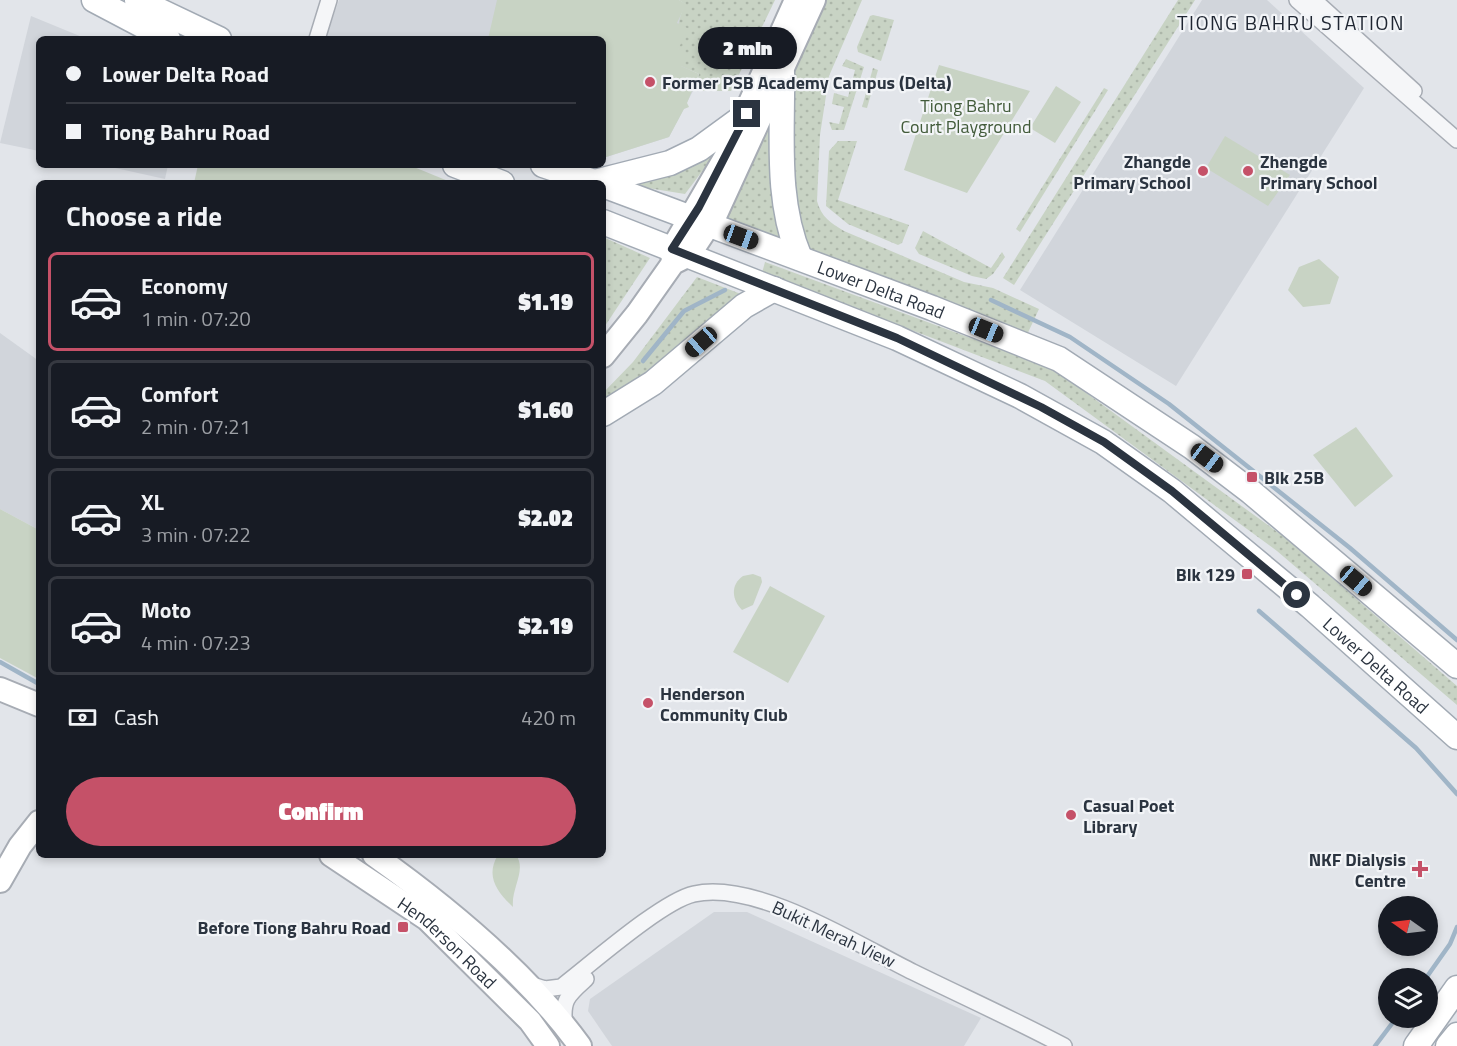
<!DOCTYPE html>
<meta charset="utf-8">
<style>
:root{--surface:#171b24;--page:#242831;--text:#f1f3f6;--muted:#9ea1a6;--line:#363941;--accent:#c55168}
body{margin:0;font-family:"Titillium Web",sans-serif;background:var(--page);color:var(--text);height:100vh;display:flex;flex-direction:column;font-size:22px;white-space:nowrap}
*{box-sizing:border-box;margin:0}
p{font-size:20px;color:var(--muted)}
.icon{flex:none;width:33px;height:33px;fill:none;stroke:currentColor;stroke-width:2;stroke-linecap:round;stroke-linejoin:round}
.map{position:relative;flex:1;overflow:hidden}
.panel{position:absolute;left:36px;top:180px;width:570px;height:678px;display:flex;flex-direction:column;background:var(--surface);border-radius:9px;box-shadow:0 3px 9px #0003}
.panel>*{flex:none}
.top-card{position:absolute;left:36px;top:36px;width:570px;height:132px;border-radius:9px;box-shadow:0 3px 9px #0003;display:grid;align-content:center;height:132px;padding:0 30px;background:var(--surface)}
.needle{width:39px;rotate:284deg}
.tools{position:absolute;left:1378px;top:896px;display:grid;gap:12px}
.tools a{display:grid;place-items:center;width:60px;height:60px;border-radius:50%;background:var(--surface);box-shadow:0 3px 9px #0003;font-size:30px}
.end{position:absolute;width:27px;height:27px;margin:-14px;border:8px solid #2b3440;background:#fff;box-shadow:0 0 0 3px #fff}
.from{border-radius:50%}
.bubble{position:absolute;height:42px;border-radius:21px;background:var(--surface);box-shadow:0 3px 9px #0003;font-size:20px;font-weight:800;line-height:42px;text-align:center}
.car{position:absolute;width:18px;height:36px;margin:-18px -9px;border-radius:8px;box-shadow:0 0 4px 2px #0007;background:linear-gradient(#222 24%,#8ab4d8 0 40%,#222 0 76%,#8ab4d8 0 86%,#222 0)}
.top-card b{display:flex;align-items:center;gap:21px;height:57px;font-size:22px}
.top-card b+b{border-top:2px solid var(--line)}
.top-card i{width:15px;height:15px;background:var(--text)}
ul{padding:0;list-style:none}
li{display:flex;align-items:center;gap:18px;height:99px;margin:0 12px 9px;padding:0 18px;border:3px solid var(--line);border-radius:9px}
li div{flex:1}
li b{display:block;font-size:22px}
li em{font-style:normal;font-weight:800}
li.current{border-color:var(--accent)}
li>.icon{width:54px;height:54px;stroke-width:1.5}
h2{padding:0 30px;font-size:27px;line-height:72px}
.pay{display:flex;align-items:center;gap:15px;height:66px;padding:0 30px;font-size:22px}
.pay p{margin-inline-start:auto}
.cta{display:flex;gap:12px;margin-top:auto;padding:12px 30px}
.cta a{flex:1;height:69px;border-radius:36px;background:var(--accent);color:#fff;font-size:24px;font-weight:800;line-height:69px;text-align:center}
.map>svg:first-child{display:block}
.built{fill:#d1d5db}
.grass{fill:url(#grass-dots)}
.park{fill:#c8d3c4}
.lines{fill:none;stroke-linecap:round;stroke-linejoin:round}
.stream{stroke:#a0b5c7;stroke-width:4.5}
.street-casing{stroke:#a7acb4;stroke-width:18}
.secondary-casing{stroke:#a7acb4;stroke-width:26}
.primary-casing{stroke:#a2aab4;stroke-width:27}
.street{stroke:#f5f6f8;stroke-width:15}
.secondary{stroke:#fff;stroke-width:22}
.primary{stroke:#fff;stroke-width:24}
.route{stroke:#2b3440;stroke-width:8}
.poi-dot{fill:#c55168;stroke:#f2f4f7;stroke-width:2}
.labels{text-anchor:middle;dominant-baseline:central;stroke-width:4.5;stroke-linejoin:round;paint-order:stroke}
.poi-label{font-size:18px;font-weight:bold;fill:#2b3440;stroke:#f2f4f7;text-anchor:start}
.park-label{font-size:18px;fill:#425b3a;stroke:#f2f4f7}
.street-label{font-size:18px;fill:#2b3440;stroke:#f2f4f7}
.neighbourhood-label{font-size:20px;letter-spacing:1.5px;fill:#1e2531;stroke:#f2f4f7}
</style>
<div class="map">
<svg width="1457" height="1046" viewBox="0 0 1457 1046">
<defs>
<pattern id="grass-dots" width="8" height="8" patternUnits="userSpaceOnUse" patternTransform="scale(1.5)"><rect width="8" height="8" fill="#c8d3c4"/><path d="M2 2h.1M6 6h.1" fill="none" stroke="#acb6a9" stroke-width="1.8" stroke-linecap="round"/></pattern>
</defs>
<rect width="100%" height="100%" fill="#e2e5ea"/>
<g class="built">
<polygon points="339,0 679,0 693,91 669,137 603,158 603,39 325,39"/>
<polygon points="1202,0 1267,0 1364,88 1176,386 1020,290"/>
<polygon points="31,16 87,39 39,39 39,151 0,143"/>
<polygon points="102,165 168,165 165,179"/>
<polygon points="0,333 39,361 39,530 0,509"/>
<polygon points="714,912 747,912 981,1018 964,1046 612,1046 588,1011 590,999"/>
</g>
<g class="grass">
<path d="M679,0H775L731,91H693L699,74L681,66C676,41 675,27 685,4Z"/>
<path d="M816,0H862L829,76L820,135L817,201C821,217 831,223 844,231L964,282L993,288L1039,309L1025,339L724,225Z"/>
<polygon points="1178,0 1195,0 1014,285 1003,278"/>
<polygon points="873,15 894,20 881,61 858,52 857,47 870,16"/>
<polygon points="846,59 864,67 844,130 832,130 829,122 839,124 844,107 832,104 834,93 848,97 855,70 842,66"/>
<polygon points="873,68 878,70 867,108 862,107"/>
<polygon points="1104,88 1108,90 1020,232 1016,229"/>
<polygon points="728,137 685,194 623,184"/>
<polygon points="838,141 857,141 838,200 909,225 902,243 898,245 848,224 826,206 829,151"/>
<polygon points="923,231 991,268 1002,252 1005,257 993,274 986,279 972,276 919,254 915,248"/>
<polygon points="603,237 650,258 603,329"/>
<polygon points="765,262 1052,368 1287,539 1457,686 1457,705 1277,551 1045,381 762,273"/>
<polygon points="697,277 746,296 649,376 603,403 603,393 633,362"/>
</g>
<g class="park">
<polygon points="497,0 679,0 686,4 677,23 689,29 678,49 688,54 681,66 699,74 687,103 689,107 684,109 669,137 603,158 603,39 488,39"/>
<polygon points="939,65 1030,91 967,193 904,170"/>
<polygon points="1056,86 1081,102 1055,143 1030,128"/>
<polygon points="1225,136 1290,175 1268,206 1206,168"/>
<polygon points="198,165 409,165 453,183 194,183"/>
<polygon points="1319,259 1339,277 1330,304 1303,307 1288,290 1299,267"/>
<polygon points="1356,427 1393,476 1355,507 1313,455"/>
<polygon points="0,509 39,530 39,679 0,658"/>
<path d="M753,574L761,577L762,582L753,605L742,610C732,600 730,585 743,576Z"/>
<polygon points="770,586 825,616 788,683 733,652"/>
<path d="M498,855H516C527,870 511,888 513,907C497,892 485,876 498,855Z"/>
</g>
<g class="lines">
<g class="stream">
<polyline points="991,300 1070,337 1169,404 1350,548 1457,640"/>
<polyline points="643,361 684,311 725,290"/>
<polyline points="1259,611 1416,748 1457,794"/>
<polyline points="0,662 39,684"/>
<polyline points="1426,978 1450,944 1457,927"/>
<polyline points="1375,1046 1397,1017"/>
</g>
<defs>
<g id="street">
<polyline points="1297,0 1457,140"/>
<polyline points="1314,0 1414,91"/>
<polyline points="317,39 329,0"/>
<path d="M529,984L545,989L561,987C590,965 662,901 694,894C757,880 858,945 913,972C964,997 1015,1020 1064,1046"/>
<path d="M565,1027C561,1000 568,995 586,979"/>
</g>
<g id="secondary">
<polyline points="673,263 672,249 726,156 796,0"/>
<polyline points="603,356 637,314 673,263 689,255 716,214 814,0"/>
<polyline points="0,689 39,705"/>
<path id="s1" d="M331,855L427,919L530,1021L548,1046"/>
<path d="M374,855C447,907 527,973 580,1046"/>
<polyline points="0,881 20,846 39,822"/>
</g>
<g id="primary">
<polyline points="94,0 168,39"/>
<polyline points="137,0 219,39"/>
<path d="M782,73C783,134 775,200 800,258"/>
<polyline points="455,165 502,183"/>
<polyline points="543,165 597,183"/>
<polyline points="595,182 670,163 699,149 747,114"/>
<path id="s2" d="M603,185L932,308L1059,359L1192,447L1251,492L1457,666"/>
<path id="s3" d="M603,222L897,338L1020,396L1103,442L1172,491L1221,532L1310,606L1457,737"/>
<polyline points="603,414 653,383 744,306 774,289"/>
<polyline points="1416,1046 1457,988"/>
<polyline points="1448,1046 1457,1035"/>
</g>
</defs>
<use href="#street" class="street-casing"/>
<use href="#secondary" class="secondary-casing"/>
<use href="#primary" class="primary-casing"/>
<use href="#street" class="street"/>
<use href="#secondary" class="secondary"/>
<use href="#primary" class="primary"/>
</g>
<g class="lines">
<polyline class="route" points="747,114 699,207 672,249 897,338 1041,407 1104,442 1172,491 1297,595"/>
</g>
<g class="poi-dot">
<circle cx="650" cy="82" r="6"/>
<circle cx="1203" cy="171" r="6"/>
<circle cx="1248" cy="171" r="6"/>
<rect x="1246" y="471" width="12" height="12" rx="3"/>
<rect x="1241" y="568" width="12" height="12" rx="3"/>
<circle cx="648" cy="703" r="6"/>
<circle cx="1071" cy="815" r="6"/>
<path d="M1417 860h6v6h6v6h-6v6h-6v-6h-6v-6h6z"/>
<rect x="397" y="921" width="12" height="12" rx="3"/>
</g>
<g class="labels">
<g class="poi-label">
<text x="662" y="82">Former PSB Academy Campus (Delta)</text>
<text x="1191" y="161" text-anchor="end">Zhangde<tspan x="1191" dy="21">Primary School</tspan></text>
<text x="1260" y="161">Zhengde<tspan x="1260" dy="21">Primary School</tspan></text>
<text x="1264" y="477">Blk 25B</text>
<text x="1235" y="574" text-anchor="end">Blk 129</text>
<text x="660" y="693">Henderson<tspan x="660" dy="21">Community Club</tspan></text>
<text x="1083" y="805">Casual Poet<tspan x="1083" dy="21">Library</tspan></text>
<text x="1406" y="859" text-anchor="end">NKF Dialysis<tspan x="1406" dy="21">Centre</tspan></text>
<text x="391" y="927" text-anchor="end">Before Tiong Bahru Road</text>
</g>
<g class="park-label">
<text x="966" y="105">Tiong Bahru<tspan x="966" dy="21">Court Playground</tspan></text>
</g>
<g class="street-label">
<text stroke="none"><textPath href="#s2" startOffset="297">Lower Delta Road</textPath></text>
<text stroke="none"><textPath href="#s3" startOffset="900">Lower Delta Road</textPath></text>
<text transform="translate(834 934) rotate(25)">Bukit Merah View</text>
<text stroke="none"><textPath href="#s1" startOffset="146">Henderson Road</textPath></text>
</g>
<g class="neighbourhood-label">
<text x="1291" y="22">TIONG BAHRU STATION</text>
</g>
</g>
</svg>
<div class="tools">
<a><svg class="needle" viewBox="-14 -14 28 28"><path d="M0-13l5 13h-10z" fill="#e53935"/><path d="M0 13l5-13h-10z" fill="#9ea1a6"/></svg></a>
<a><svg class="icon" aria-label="layers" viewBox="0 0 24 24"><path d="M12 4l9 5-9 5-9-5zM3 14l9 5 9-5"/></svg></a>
</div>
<i class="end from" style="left:1297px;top:595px"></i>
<i class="end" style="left:747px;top:114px"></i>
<div class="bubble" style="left:698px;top:27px;width:99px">2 min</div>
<i class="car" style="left:741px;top:237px;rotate:110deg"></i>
<i class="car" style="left:986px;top:330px;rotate:112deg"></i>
<i class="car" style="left:701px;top:342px;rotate:229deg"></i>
<i class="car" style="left:1207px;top:458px;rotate:127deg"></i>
<i class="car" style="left:1356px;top:581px;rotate:130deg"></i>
<div class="top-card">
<b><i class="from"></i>Lower Delta Road</b>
<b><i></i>Tiong Bahru Road</b>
</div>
<section class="panel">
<h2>Choose a ride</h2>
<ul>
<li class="current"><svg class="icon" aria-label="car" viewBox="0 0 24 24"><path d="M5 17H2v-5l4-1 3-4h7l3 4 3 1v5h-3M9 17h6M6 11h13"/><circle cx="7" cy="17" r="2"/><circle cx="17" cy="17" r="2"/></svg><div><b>Economy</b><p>1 min · 07:20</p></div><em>$1.19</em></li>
<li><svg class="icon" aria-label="car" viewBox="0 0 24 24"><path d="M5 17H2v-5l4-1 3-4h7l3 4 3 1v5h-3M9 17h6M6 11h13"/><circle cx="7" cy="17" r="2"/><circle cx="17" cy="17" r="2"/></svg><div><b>Comfort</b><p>2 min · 07:21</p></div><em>$1.60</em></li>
<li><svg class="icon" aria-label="car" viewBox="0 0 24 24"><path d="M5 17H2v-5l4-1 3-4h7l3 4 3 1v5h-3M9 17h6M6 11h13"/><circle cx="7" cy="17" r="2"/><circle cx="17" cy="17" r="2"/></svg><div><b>XL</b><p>3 min · 07:22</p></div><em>$2.02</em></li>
<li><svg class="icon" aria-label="car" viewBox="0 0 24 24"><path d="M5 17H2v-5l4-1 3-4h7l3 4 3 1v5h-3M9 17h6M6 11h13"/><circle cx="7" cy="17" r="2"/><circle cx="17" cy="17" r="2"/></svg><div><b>Moto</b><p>4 min · 07:23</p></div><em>$2.19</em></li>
</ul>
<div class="pay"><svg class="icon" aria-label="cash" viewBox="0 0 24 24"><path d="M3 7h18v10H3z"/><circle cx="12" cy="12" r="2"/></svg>Cash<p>420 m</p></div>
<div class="cta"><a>Confirm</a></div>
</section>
</div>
